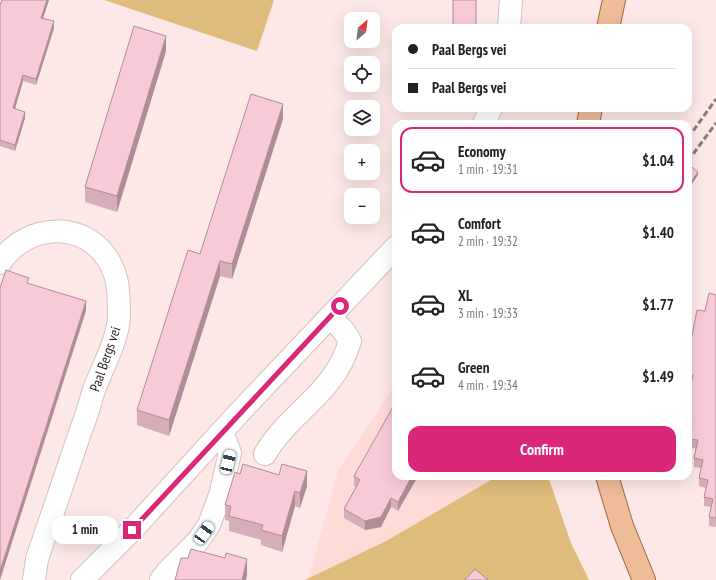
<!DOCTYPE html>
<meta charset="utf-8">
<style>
:root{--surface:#fff;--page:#f2f2f2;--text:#222;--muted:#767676;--line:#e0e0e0;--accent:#db2777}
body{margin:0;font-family:"PT Sans Narrow",sans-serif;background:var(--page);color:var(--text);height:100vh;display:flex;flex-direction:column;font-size:15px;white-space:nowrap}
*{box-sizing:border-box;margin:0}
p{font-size:13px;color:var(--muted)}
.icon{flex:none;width:22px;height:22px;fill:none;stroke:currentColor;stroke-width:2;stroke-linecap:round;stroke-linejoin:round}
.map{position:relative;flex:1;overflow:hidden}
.panel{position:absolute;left:392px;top:120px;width:300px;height:360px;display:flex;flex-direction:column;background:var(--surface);border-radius:12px;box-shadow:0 4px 16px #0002}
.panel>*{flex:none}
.top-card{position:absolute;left:392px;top:24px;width:300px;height:88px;border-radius:12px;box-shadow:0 4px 16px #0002;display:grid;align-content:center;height:88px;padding:0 16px;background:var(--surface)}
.needle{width:26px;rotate:28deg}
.fabs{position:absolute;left:344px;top:12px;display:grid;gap:8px}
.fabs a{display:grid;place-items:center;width:36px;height:36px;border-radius:8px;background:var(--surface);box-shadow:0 4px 16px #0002;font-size:20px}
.end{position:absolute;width:18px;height:18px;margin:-9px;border:5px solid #db2777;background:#fff;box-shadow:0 0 0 2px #fff}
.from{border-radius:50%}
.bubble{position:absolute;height:28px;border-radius:12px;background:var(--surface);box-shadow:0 4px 16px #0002;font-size:13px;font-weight:800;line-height:28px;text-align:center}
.car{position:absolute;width:12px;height:24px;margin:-12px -6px;border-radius:5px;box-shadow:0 0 3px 1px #0007;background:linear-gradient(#fff 24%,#345 0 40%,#fff 0 76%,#345 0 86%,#fff 0)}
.top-card b{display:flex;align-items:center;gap:14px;height:38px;font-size:15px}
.top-card b+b{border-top:1px solid var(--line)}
.top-card i{width:10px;height:10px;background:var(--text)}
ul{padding:7px 0 0;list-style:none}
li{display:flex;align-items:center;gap:12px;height:66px;margin:0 8px 6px;padding:0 8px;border:2px solid transparent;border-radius:12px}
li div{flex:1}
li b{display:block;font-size:15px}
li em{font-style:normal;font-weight:800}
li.selected{border-color:var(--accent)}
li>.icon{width:36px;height:36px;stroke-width:1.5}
.action{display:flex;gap:8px;margin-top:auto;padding:8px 16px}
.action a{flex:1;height:46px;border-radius:12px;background:var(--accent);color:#fff;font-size:16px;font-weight:800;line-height:46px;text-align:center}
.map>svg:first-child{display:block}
.built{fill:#fddcd8}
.green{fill:#e0bc7c}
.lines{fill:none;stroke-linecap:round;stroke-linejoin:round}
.minor-casing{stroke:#d7bfbc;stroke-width:24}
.major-casing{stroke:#a16740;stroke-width:24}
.minor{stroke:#fff;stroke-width:22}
.major{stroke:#efbc98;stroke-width:22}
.rail{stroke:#897b7a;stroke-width:3;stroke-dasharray:6 3;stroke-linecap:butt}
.wall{fill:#d5aeb9}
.shaded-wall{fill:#ae8d96}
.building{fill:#f8cad7;stroke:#ae8d96}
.route{stroke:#db2777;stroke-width:5}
.labels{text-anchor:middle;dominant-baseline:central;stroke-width:4;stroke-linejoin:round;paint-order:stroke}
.street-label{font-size:14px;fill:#241c1b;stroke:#fff}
</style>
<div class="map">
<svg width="716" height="580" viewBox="0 0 716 580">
<rect width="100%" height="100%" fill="#fce8e6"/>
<polygon class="built" points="396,383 396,476 533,476 308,580 338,470"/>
<g class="green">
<polygon points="104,0 274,0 257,51"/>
<polygon points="498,476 548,476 571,543 589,580 305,580 386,541"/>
</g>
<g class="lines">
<defs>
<g id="minor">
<polyline points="509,28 511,0"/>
<polyline points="484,124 491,108"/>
<path d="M0,263C26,222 88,219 111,265C119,279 119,300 119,315C119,338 102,368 94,390C90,402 87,415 82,427C67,471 52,515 37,559L34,580"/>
<path d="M265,454C290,411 335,394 350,341L343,330L330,317"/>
<polyline points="82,580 132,530 237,415 396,247"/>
<polyline points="161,580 167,572 198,541 209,525 220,495 230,453 222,432"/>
</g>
<g id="major">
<polyline points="608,28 614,0"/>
<polyline points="588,124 591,108"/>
<polyline points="607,476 622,526 644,580"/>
</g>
</defs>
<use href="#minor" class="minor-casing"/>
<use href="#major" class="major-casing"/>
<use href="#minor" class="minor"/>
<use href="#major" class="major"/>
<g class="rail">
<polyline points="688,138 716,99"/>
<polyline points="688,161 716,123"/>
</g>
</g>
<g class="wall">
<polygon points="49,0 43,18 54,28 36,85 23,81 15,109 25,118 15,151 0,146 0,5"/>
<polygon points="453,0 476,28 453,28"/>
<polygon points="166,51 117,212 85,202 85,187"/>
<polygon points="283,119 232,279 220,276 169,436 137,425 137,410 200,254"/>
<polygon points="716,295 716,536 716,527 709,526 709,517 711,507 704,506 704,497 706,488 699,486 699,478 701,468 694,467 694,458 696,449 688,447 688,439 690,429 688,429 688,398 691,383 688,383 688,335 692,336 705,311"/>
<polygon points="240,474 307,486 300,508 295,506 282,552 261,545 261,540 229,531 229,521 225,520 225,505"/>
<polygon points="354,476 418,476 398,511 391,507 381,527 365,530 344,518 344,509 356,487 354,486"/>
</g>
<g class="shaded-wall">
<polygon points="47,0 49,0 41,24 41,18"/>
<polygon points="54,21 54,28 36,85 36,79"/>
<polygon points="166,36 166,51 117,212 117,196"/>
<polygon points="23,75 23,81 13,115 13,108"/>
<polygon points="283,104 283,119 232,279 232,264"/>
<polygon points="25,112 25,118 15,151 15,145"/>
<polygon points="698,172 698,175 688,190 688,186"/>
<polygon points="220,261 220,276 169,436 169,420"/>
<polygon points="86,301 86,311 0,580 0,571"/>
<polygon points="307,471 307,486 300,508 300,493"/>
<polygon points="412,476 418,476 398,511 398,502"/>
<polygon points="295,491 295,506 282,552 282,536"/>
<polygon points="391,498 391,507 381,527 365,530 365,521"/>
<polygon points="247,559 247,576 246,580 242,580"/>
</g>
<g class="building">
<polygon points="2,0 47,0 41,18 54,21 36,79 23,75 13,108 25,112 15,145 0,140 0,5"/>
<polygon points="453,0 476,0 476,28 453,27"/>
<polygon points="134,26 166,36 117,196 85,187"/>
<polygon points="251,94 283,104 232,264 220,261 169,420 137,410 188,250 200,254"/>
<polygon points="688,164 698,172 688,186"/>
<polygon points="6,270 29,278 27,283 86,301 0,571 0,288"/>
<polygon points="709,293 716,295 716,518 709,517 713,499 704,497 708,480 699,478 703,460 694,458 698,440 688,439 692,421 688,420 688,398 693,375 688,374 688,335 692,336 697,310 705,311"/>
<polygon points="393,407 396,408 396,476 412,476 398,502 391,498 381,517 365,521 344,509 360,480 354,476"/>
<polygon points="243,464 279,475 282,464 307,471 300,493 295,491 282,536 261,530 263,525 229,516 231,506 225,505 235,472 240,474"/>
<polygon points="191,549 225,558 226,553 247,559 242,580 175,580 181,558 188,558"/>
<polygon points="475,569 488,580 465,580"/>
</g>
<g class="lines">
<polyline class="route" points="132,530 340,306"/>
</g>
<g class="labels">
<g class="street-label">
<text transform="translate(105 359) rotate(-71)">Paal Bergs vei</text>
</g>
</g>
</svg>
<div class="fabs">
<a><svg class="needle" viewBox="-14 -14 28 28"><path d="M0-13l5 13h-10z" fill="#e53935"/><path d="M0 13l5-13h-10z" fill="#767676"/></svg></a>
<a><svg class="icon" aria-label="locate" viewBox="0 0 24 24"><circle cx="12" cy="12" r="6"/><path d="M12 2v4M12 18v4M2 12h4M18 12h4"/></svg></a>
<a><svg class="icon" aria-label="layers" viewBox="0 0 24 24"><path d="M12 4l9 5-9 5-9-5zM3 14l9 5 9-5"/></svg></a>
<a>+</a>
<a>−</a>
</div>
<i class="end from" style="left:340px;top:306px"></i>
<i class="end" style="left:132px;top:530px"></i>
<div class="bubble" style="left:52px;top:516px;width:66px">1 min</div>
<i class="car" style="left:228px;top:462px;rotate:14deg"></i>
<i class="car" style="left:204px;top:533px;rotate:35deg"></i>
<div class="top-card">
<b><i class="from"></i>Paal Bergs vei</b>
<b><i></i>Paal Bergs vei</b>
</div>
<section class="panel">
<ul>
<li class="selected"><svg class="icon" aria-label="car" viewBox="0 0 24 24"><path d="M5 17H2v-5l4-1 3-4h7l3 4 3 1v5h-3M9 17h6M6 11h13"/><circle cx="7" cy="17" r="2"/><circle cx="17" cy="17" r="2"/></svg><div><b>Economy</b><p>1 min · 19:31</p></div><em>$1.04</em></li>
<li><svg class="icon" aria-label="car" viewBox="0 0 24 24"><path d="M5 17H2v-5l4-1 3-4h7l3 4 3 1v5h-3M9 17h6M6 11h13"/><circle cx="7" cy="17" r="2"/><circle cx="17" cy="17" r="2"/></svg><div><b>Comfort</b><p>2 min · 19:32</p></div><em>$1.40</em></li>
<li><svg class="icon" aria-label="car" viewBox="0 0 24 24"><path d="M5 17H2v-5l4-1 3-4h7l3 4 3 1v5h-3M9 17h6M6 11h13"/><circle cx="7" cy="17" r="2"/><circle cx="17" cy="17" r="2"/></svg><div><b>XL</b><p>3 min · 19:33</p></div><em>$1.77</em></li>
<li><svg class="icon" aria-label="car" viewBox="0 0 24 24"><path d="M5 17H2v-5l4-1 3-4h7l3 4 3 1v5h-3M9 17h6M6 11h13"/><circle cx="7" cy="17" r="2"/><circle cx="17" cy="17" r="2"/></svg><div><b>Green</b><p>4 min · 19:34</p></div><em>$1.49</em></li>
</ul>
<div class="action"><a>Confirm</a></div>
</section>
</div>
